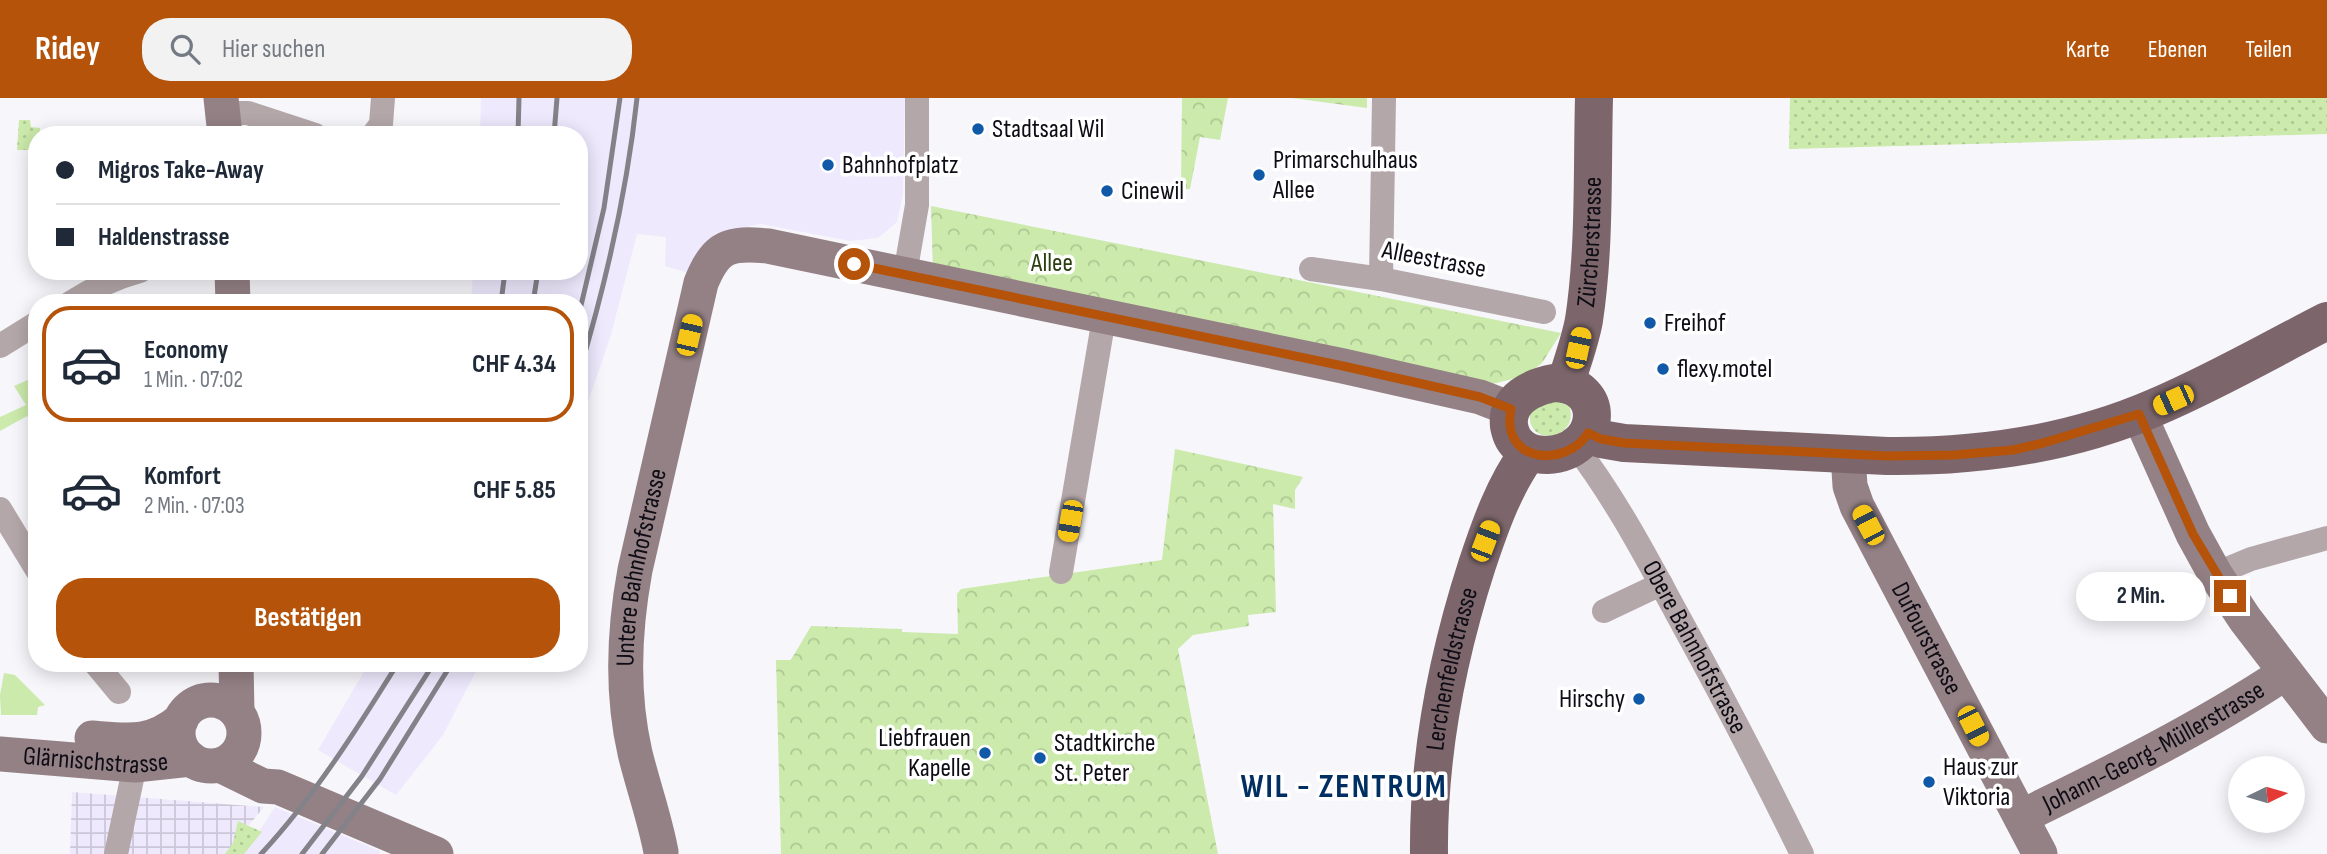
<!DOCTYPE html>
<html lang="de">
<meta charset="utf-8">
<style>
:root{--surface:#fff;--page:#f2f2f3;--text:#1f2937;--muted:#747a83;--line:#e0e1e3;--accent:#b45309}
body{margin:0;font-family:"Sofia Sans Condensed",sans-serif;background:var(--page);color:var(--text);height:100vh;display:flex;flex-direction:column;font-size:26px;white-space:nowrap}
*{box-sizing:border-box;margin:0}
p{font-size:23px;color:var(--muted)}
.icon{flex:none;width:38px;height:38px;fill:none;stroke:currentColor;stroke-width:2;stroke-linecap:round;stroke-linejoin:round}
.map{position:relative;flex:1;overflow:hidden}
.side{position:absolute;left:28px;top:196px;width:560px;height:378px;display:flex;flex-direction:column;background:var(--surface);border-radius:28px;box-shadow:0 4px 18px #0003}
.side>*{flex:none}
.top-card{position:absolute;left:28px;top:28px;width:560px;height:154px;border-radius:28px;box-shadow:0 4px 18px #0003;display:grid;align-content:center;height:154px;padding:0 28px;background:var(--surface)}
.needle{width:46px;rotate:85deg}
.buttons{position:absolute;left:2228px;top:658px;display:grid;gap:14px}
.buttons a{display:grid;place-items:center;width:77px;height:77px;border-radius:50%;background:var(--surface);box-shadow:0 4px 18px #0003;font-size:35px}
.end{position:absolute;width:32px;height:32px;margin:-16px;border:9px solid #b45309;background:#fff;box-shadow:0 0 0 4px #fff}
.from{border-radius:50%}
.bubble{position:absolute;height:49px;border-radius:24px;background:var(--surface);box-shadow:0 4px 18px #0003;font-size:23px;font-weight:700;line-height:49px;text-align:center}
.car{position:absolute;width:21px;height:42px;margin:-21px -10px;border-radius:9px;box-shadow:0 0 5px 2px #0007;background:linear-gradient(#f5c518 24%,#345 0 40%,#f5c518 0 76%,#345 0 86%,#f5c518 0)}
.top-card b{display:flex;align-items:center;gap:24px;height:66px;font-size:26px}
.top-card b+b{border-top:2px solid var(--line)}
.top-card i{width:18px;height:18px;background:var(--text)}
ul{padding:12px 0 0;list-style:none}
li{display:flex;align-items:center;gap:21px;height:116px;margin:0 14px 10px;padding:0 14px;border:4px solid transparent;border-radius:28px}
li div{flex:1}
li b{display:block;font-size:26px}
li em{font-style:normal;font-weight:700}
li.active{border-color:var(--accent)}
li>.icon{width:63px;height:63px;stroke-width:1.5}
.button{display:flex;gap:14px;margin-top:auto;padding:14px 28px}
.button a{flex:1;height:80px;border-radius:28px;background:var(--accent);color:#fff;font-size:28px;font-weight:700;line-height:80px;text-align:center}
header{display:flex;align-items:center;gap:42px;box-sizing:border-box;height:98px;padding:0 35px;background:var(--accent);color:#fff}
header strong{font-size:33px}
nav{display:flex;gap:38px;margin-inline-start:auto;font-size:24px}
.search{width:490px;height:63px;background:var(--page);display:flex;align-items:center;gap:18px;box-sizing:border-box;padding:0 24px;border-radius:28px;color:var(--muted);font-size:26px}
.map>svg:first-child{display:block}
.industrial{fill:url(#industrial-grid)}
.built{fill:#eee9fd}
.grass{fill:url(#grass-dots)}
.forest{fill:url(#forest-crowns)}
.garden{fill:#cbeaab}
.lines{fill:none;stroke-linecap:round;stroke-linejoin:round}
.street{stroke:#b4a7aa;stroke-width:24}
.secondary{stroke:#948185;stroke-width:35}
.primary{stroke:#7c666b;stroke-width:38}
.rail{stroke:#848289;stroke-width:5}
.route{stroke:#b45309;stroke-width:9}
.poi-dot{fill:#1058a8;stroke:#fff;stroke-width:2.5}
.labels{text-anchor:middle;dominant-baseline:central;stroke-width:7;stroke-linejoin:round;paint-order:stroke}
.poi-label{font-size:26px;fill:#0e0c14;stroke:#fff;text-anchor:start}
.street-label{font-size:26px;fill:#0e0c14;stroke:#fff}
.park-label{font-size:26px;fill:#2b3e10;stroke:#fff}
.district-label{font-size:33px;font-weight:bold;letter-spacing:2px;fill:#022f61;stroke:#fff}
</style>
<header>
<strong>Ridey</strong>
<div class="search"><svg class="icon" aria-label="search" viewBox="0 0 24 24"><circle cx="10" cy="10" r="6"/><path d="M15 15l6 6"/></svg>Hier suchen</div>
<nav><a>Karte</a><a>Ebenen</a><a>Teilen</a></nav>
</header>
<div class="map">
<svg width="2327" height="756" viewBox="0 0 2327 756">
<defs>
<pattern id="industrial-grid" width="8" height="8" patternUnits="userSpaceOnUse" patternTransform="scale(1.75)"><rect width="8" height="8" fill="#eee9fd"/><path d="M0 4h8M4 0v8" fill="none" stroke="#cbc7d8"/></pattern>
<pattern id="grass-dots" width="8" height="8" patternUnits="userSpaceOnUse" patternTransform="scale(1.75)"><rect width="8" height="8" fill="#cbeaab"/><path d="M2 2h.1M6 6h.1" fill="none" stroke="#adc892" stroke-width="1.8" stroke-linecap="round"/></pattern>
<pattern id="forest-crowns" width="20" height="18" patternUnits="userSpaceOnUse" patternTransform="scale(1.75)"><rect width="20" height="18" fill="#cbeaab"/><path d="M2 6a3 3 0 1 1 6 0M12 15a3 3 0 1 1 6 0" fill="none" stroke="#adc892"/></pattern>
</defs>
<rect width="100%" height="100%" fill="#f7f6fb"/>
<polygon class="industrial" points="72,694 264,709 225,756 70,756"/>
<g class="built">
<polygon points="481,0 905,0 903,96 897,124 878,140 850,143 761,126 716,135 688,175 665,168 666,139 637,136 610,240 579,330 579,205 471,205 473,173 579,173 579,37 480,37"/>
<polygon points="369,565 480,565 443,637 396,697 318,652"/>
<polygon points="275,709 380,753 379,756 238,756 254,741"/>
</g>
<g class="grass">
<polygon points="1790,0 2327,0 2327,36 1789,51"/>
<polygon points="19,22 30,22 31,29 40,30 40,37 37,37 37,52 17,52"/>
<path d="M1553,302L1569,308C1581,340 1528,351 1530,317L1534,311Z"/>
<polygon points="238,723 262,734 244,756 225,756 233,745"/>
</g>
<g class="forest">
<polygon points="1182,0 1228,0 1220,42 1200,39 1190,91 1181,92"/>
<polygon points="1292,0 1367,0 1367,10"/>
<polygon points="931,108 1561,235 1542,265 1525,278 1492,286 933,173"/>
<polygon points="1175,351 1303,379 1295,392 1295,411 1273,406 1276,514 1248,517 1249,528 1193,537 1178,551 1218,756 781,756 776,562 791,562 811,528 902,531 902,534 958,536 957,496 961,491 1162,462"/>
</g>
<g class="garden">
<polygon points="37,278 37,328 33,331 27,318 0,333 0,319 26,307 14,288"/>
<polygon points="4,575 15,577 45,607 38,609 37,617 1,617 0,597"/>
</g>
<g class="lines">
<g class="street">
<polyline points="223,15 248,15 315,37"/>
<polyline points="373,37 381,26 383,0"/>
<polyline points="1311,171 1381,181 1544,214"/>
<polyline points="905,176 917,107 917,0"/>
<polyline points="1381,181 1384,0"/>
<path d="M70,205C92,191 114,180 140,173"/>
<polyline points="0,248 37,225"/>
<path id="s1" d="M1576,349C1615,400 1645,457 1676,514C1720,594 1762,674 1802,756"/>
<polyline points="0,411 37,472"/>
<polyline points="1061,474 1104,220"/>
<polyline points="2215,476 2251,461 2327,440"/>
<polyline points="1604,513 1661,486"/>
<polyline points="95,565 119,594"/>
<polyline points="116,756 135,667"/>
</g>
<g class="secondary">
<polyline points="221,0 225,37"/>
<polyline points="232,173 233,205"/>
<polyline points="2139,316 2193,436 2215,476 2245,521 2327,628"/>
<path id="s2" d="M1848,356L1850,388L1857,408L2040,756"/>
<polyline points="236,565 237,614"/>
<circle cx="211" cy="635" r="33"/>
<path d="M92,640C129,643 151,647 181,622"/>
<path id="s3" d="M0,656L135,667L191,661"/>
<polyline points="220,667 263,688 278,689 436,756"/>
<path id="s4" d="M2021,719C2111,675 2202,630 2285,575"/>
<path id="s5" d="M661,754C655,721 643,688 635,655C621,594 624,532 635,472L701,185C716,148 729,144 768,148L1343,268L1480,299L1511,311"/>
</g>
<g class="primary">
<path d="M1554,285C1608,286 1603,354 1547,357C1538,357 1530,356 1522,350C1514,344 1511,338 1509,328C1506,301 1532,289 1554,285Z"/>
<path id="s6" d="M1566,285C1572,264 1580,244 1584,222C1595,149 1592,74 1594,0"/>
<path d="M1588,336L1601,341L1624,345L1887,358C1979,359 2071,346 2156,309C2215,284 2270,252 2327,223"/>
<path id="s7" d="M1429,756C1428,657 1447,560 1477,467C1490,428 1504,388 1528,355"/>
</g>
<g class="rail">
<polyline points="518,37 519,0"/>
<polyline points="554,37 557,0"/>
<polyline points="501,205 505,173"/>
<polyline points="533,205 538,173"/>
<polyline points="579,216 604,110 620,0"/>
<path d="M579,275C606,185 627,94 637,0"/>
<path d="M261,756C314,699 357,631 398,565"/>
<polyline points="302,756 362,678 434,565"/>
<polyline points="322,756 380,681 452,565"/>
</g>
</g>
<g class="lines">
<path class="route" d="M854,166L1343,268L1480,299L1511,311C1500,367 1568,369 1588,335L1601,341L1624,345L1887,358L1953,357L2013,352L2043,345L2139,316L2193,436L2230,498"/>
</g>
<g class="poi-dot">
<circle cx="978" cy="31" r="7"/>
<circle cx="828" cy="67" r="7"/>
<circle cx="1259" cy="77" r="7"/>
<circle cx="1107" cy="93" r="7"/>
<circle cx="1650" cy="225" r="7"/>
<circle cx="1663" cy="271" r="7"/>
<circle cx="1639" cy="601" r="7"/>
<circle cx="985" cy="655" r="7"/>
<circle cx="1040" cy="660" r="7"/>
<circle cx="1929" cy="684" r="7"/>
</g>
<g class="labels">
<g class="poi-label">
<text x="992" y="31">Stadtsaal Wil</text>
<text x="1273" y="62">Primarschulhaus<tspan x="1273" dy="30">Allee</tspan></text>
<text x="842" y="67">Bahnhofplatz</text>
<text x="1121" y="93">Cinewil</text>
<text x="1664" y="225">Freihof</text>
<text x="1677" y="271">flexy.motel</text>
<text x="1625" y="601" text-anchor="end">Hirschy</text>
<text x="971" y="640" text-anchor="end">Liebfrauen<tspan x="971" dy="30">Kapelle</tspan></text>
<text x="1054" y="645">Stadtkirche<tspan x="1054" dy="30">St. Peter</tspan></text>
<text x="1943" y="669">Haus zur<tspan x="1943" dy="30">Viktoria</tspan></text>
</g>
<g class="street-label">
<text stroke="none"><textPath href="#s6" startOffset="144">Zürcherstrasse</textPath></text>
<text transform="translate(1434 162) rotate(11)">Alleestrasse</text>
<text stroke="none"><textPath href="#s5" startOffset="290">Untere Bahnhofstrasse</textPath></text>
<text stroke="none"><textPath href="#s2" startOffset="203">Dufourstrasse</textPath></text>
<text stroke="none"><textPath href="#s1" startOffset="233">Obere Bahnhofstrasse</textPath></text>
<text stroke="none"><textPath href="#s7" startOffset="187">Lerchenfeldstrasse</textPath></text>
<text stroke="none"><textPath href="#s4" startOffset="150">Johann-Georg-Müllerstrasse</textPath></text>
<text stroke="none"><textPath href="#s3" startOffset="96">Glärnischstrasse</textPath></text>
</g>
<g class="park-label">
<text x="1052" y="165">Allee</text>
</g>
<g class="district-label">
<text x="1344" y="689">WIL - ZENTRUM</text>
</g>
</g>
</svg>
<div class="buttons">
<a><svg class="needle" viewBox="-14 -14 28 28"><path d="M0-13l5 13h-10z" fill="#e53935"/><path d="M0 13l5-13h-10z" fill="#747a83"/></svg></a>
</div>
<i class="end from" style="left:854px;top:166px"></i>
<i class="end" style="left:2230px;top:498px"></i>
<div class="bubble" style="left:2076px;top:474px;width:130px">2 Min.</div>
<i class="car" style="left:689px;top:237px;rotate:13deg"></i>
<i class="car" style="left:1578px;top:250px;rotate:12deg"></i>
<i class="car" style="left:2173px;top:302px;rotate:246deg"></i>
<i class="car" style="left:1070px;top:423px;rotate:190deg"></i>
<i class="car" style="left:1868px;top:427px;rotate:332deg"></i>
<i class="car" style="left:1485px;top:443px;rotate:21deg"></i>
<i class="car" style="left:1973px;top:628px;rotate:153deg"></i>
<div class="top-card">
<b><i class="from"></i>Migros Take-Away</b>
<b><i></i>Haldenstrasse</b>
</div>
<section class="side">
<ul>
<li class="active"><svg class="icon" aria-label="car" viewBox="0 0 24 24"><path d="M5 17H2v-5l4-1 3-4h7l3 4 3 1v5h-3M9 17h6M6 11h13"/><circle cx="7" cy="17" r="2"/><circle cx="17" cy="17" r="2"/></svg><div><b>Economy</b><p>1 Min. · 07:02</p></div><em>CHF 4.34</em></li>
<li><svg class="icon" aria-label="car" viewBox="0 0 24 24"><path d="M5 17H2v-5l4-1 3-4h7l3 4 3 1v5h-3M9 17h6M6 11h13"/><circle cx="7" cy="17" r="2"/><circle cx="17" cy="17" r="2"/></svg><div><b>Komfort</b><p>2 Min. · 07:03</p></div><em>CHF 5.85</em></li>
</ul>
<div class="button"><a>Bestätigen</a></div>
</section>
</div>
